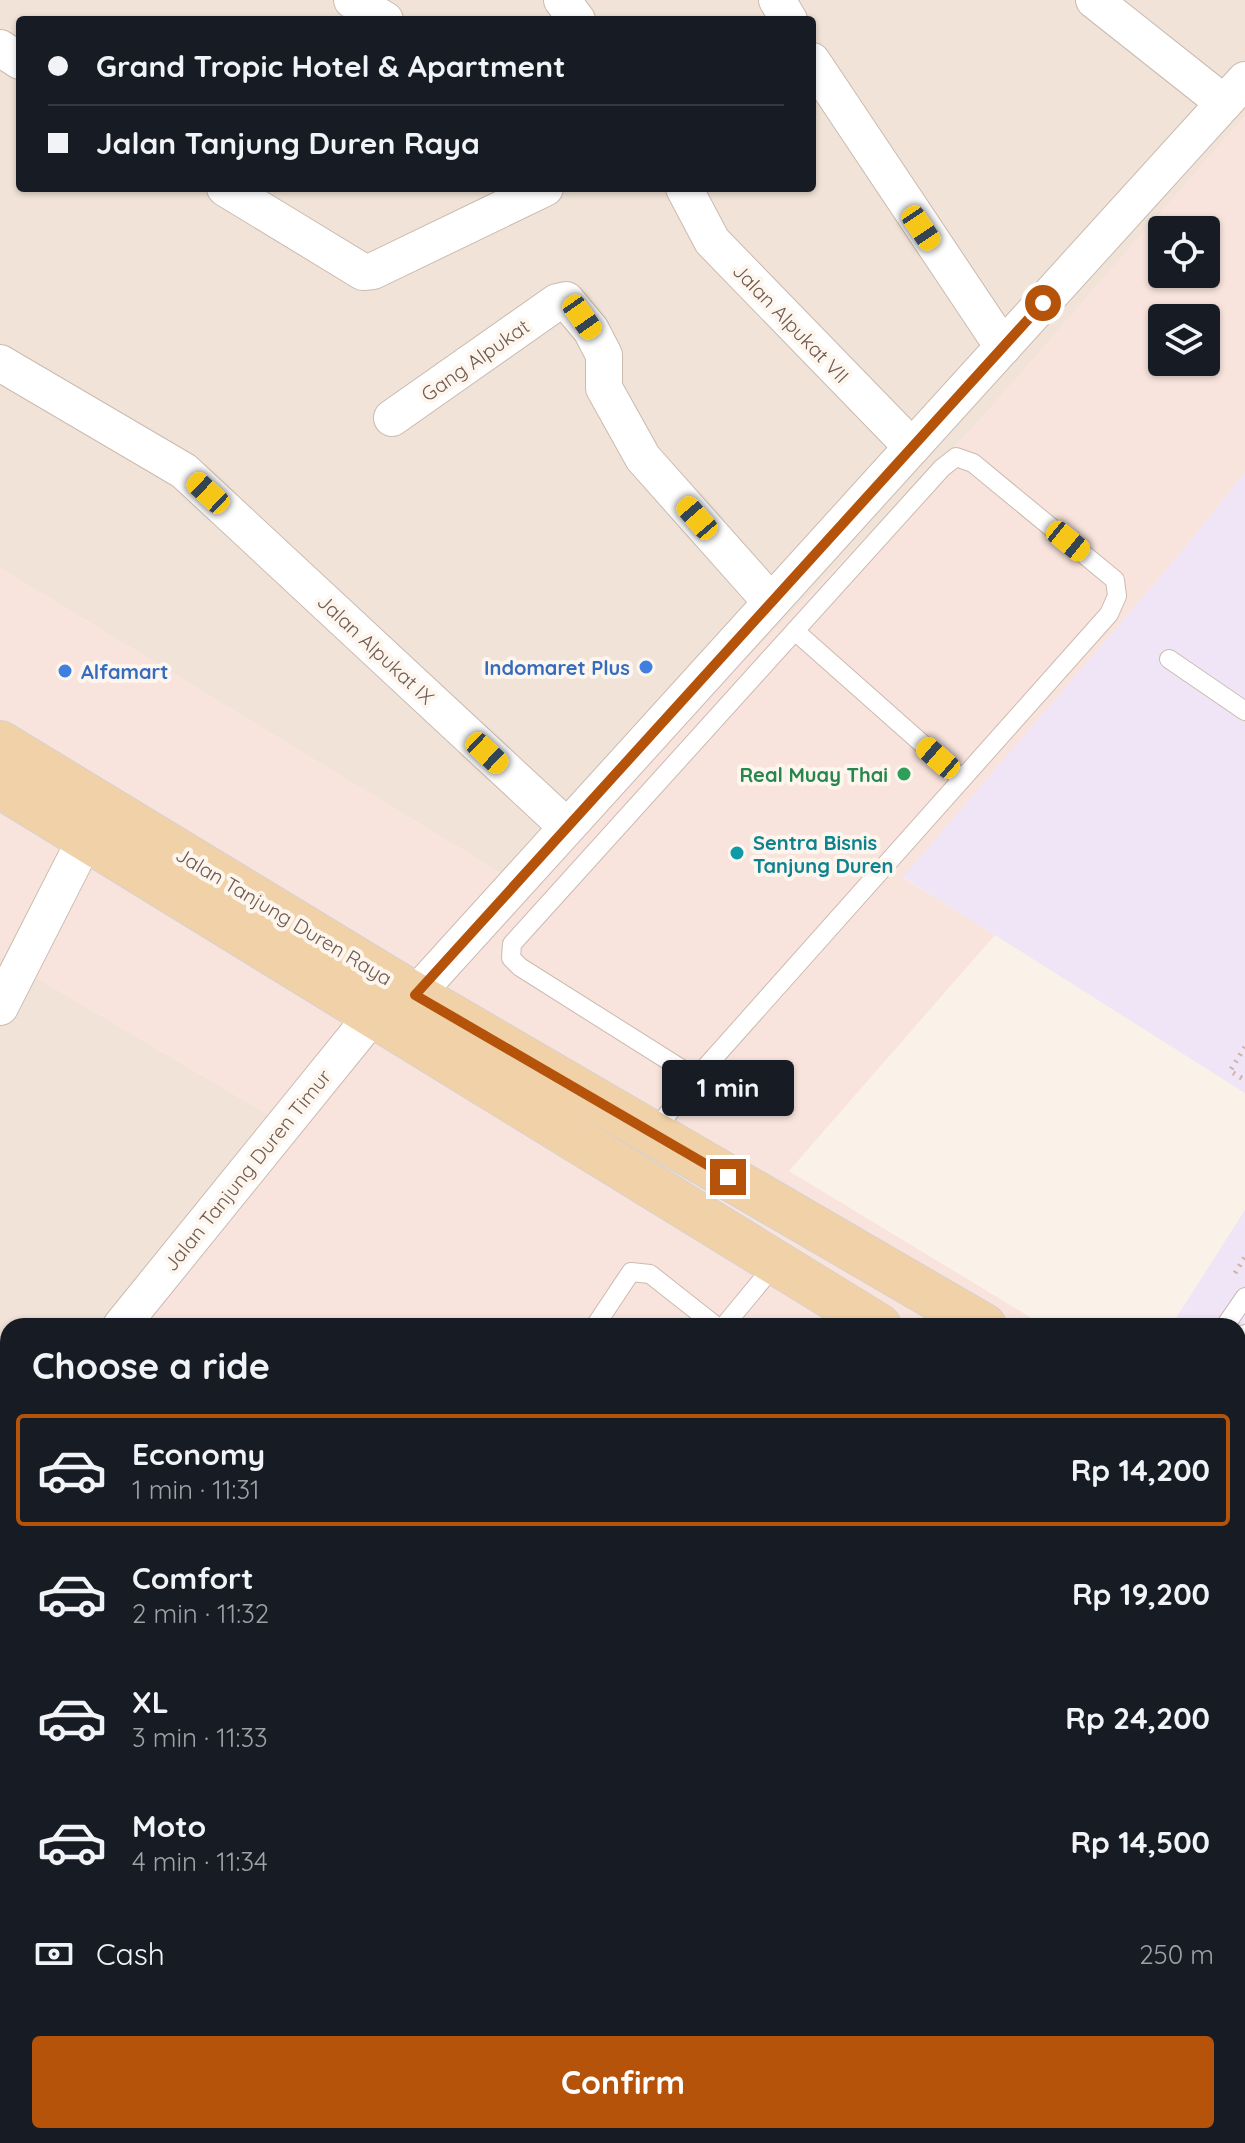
<!DOCTYPE html>
<meta charset="utf-8">
<style>
:root{--surface:#171b24;--page:#242831;--text:#f1f3f6;--muted:#9ea1a6;--line:#363941;--accent:#b45309}
body{margin:0;font-family:Quicksand,sans-serif;background:var(--page);color:var(--text);height:100vh;display:flex;flex-direction:column;font-size:30px;white-space:nowrap}
*{box-sizing:border-box;margin:0}
p{font-size:26px;color:var(--muted)}
.icon{flex:none;width:44px;height:44px;fill:none;stroke:currentColor;stroke-width:2;stroke-linecap:round;stroke-linejoin:round}
.map{position:relative;flex:1;overflow:hidden}
.sheet{position:absolute;left:0px;top:1318px;width:1246px;height:826px;display:flex;flex-direction:column;background:var(--surface);border-radius:24px 24px 0 0;box-shadow:0 2px 6px #0004}
.sheet>*{flex:none}
.banner{position:absolute;left:16px;top:16px;width:800px;height:176px;border-radius:8px;box-shadow:0 2px 6px #0004;display:grid;align-content:center;height:176px;padding:0 32px;background:var(--surface)}
.controls{position:absolute;left:1148px;top:216px;display:grid;gap:16px}
.controls a{display:grid;place-items:center;width:72px;height:72px;border-radius:8px;background:var(--surface);box-shadow:0 2px 6px #0004;font-size:40px}
.end{position:absolute;width:36px;height:36px;margin:-18px;border:10px solid #b45309;background:#fff;box-shadow:0 0 0 4px #fff}
.from{border-radius:50%}
.bubble{position:absolute;height:56px;border-radius:8px;background:var(--surface);box-shadow:0 2px 6px #0004;font-size:26px;font-weight:800;line-height:56px;text-align:center}
.car{position:absolute;width:24px;height:48px;margin:-24px -12px;border-radius:10px;box-shadow:0 0 6px 2px #0007;background:linear-gradient(#f5c518 24%,#345 0 40%,#f5c518 0 76%,#345 0 86%,#f5c518 0)}
.banner b{display:flex;align-items:center;gap:28px;height:76px;font-size:30px}
.banner b+b{border-top:2px solid var(--line)}
.banner i{width:20px;height:20px;background:var(--text)}
ul{padding:0;list-style:none}
li{display:flex;align-items:center;gap:24px;height:112px;margin:0 16px 12px;padding:0 16px;border:4px solid transparent;border-radius:8px}
li div{flex:1}
li b{display:block;font-size:30px}
li em{font-style:normal;font-weight:800}
li.active{border-color:var(--accent)}
li>.icon{width:72px;height:72px;stroke-width:1.5}
h2{padding:0 32px;font-size:36px;line-height:96px}
.pay{display:flex;align-items:center;gap:20px;height:88px;padding:0 32px;font-size:30px}
.pay p{margin-inline-start:auto}
.cta{display:flex;gap:16px;margin-top:auto;padding:16px 32px}
.cta a{flex:1;height:92px;border-radius:8px;background:var(--accent);color:#fff;font-size:32px;font-weight:800;line-height:92px;text-align:center}
.map>svg:first-child{display:block}
.residential{fill:#f1e3d7;fill-rule:evenodd}
.commercial{fill:#f9e4dd;fill-rule:evenodd}
.education{fill:#efe5f6}
.lines{fill:none;stroke-linecap:round;stroke-linejoin:round}
.service-casing{stroke:#cbbaaf;stroke-width:20}
.minor-casing{stroke:#cbbaaf;stroke-width:38}
.primary-casing{stroke:#d7d1ce;stroke-width:46}
.path{stroke:#d1b4a6;stroke-width:5;stroke-dasharray:2 6;stroke-linecap:butt}
.service{stroke:#fff;stroke-width:18}
.minor{stroke:#fff;stroke-width:36}
.primary{stroke:#f1d1a8;stroke-width:44}
.route{stroke:#b45309;stroke-width:10}
.shop-dot{fill:#3f7fe0;stroke:#fdf6ee;stroke-width:3}
.leisure-dot{fill:#2e9e5b;stroke:#fdf6ee;stroke-width:3}
.culture-dot{fill:#0f9aa8;stroke:#fdf6ee;stroke-width:3}
.labels{text-anchor:middle;dominant-baseline:central;stroke-width:8;stroke-linejoin:round;paint-order:stroke}
.street-label{font-size:20px;fill:#71594f;stroke:#fdf6ee}
.shop-label{font-size:20px;font-weight:bold;fill:#366cbe;stroke:#fdf6ee;text-anchor:end}
.leisure-label{font-size:20px;font-weight:bold;fill:#27864d;stroke:#fdf6ee;text-anchor:end}
.culture-label{font-size:20px;font-weight:bold;fill:#0d838f;stroke:#fdf6ee;text-anchor:start}
</style>
<div class="map">
<svg width="1245" height="2143" viewBox="0 0 1245 2143">
<rect width="100%" height="100%" fill="#faf2e8"/>
<g class="residential">
<path d="M0,0H1245V119L970,431L523,887L0,568ZM20,20H812V188H20Z"/>
<polygon points="0,956 276,1119 119,1326 8,1326 8,1489 0,1502"/>
</g>
<g class="commercial">
<path d="M1245,115V472L1178,556L904,878L995,935L789,1171L1045,1326H122L276,1119L0,956V568L523,887L970,431ZM1162,230H1206V274H1162ZM1162,318H1206V362H1162Z"/>
<polygon points="1238,1440 1245,1445 1245,2143 0,2143 0,1502 8,1489 8,2136 1238,2136"/>
</g>
<g class="education">
<polygon points="1245,472 1245,1093 903,877 1178,556"/>
<polygon points="1245,1210 1245,1445 1238,1440 1238,1326 1171,1326"/>
</g>
<g class="lines">
<defs>
<g id="service">
<polyline points="795,631 962,779"/>
<polyline points="1169,659 1245,711"/>
<polyline points="652,1134 696,1078 1109,614 1117,596 1115,580 973,463 956,457 942,468 512,944 511,958 520,967 696,1078"/>
<polyline points="595,1326 631,1272 650,1274 716,1326"/>
<polyline points="724,1326 776,1263"/>
<polyline points="1225,1326 1245,1297"/>
<polyline points="1238,1344 1245,1334"/>
<polyline points="1238,1652 1245,1656"/>
<polyline points="1238,1769 1245,1773"/>
<polyline points="1238,2087 1245,2075"/>
<polyline points="526,2136 538,2143"/>
<polyline points="1236,2136 1236,2143"/>
<polyline points="1181,2143 1181,2136"/>
</g>
<g id="minor">
<polyline points="352,0 385,20"/>
<polyline points="562,0 577,20"/>
<polyline points="777,0 789,20"/>
<polyline points="1094,0 1224,103"/>
<polyline points="0,48 20,61"/>
<polyline points="812,61 1003,347"/>
<polyline points="225,188 363,272 373,271 545,188"/>
<polyline points="684,188 712,241 912,447"/>
<polyline points="0,363 184,471 567,827"/>
<polyline points="392,418 557,302 566,300 591,330 604,355 604,388 643,458 771,602"/>
<polyline points="415,995 1245,80"/>
<polyline points="0,1007 86,838"/>
<polyline points="121,1326 373,1015"/>
<polyline points="0,1517 8,1503"/>
<polyline points="0,2060 8,2068"/>
<polyline points="91,2136 102,2143"/>
</g>
<g id="primary">
<polyline points="0,743 415,995 984,1326"/>
<polyline points="0,786 879,1326"/>
<polyline points="1238,1479 1245,1483"/>
<polyline points="1238,1536 1245,1541"/>
</g>
</defs>
<use href="#service" class="service-casing"/>
<use href="#minor" class="minor-casing"/>
<use href="#primary" class="primary-casing"/>
<g class="path">
<polyline points="1245,1047 1230,1071 1245,1080"/>
<polyline points="1235,1273 1245,1257"/>
</g>
<use href="#service" class="service"/>
<use href="#minor" class="minor"/>
<use href="#primary" class="primary"/>
</g>
<g class="lines">
<polyline class="route" points="728,1177 415,995 1043,303"/>
</g>
<g class="shop-dot">
<circle cx="646" cy="667" r="8"/>
<circle cx="65" cy="671" r="8"/>
</g>
<circle class="leisure-dot" cx="904" cy="774" r="8"/>
<circle class="culture-dot" cx="737" cy="853" r="8"/>
<g class="labels">
<g class="street-label">
<text transform="translate(791 323) rotate(46)">Jalan Alpukat VII</text>
<text transform="translate(475 360) rotate(-35)">Gang Alpukat</text>
<text transform="translate(376 649) rotate(43)">Jalan Alpukat IX</text>
<text transform="translate(284 916) rotate(31)">Jalan Tanjung Duren Raya</text>
<text transform="translate(247 1170) rotate(-51)">Jalan Tanjung Duren Timur</text>
</g>
<g class="shop-label">
<text x="630" y="667">Indomaret Plus</text>
<text x="81" y="671" text-anchor="start">Alfamart</text>
</g>
<g class="leisure-label">
<text x="888" y="774">Real Muay Thai</text>
</g>
<g class="culture-label">
<text x="753" y="842">Sentra Bisnis<tspan x="753" dy="23">Tanjung Duren</tspan></text>
</g>
</g>
</svg>
<div class="controls">
<a><svg class="icon" aria-label="locate" viewBox="0 0 24 24"><circle cx="12" cy="12" r="6"/><path d="M12 2v4M12 18v4M2 12h4M18 12h4"/></svg></a>
<a><svg class="icon" aria-label="layers" viewBox="0 0 24 24"><path d="M12 4l9 5-9 5-9-5zM3 14l9 5 9-5"/></svg></a>
</div>
<i class="end from" style="left:1043px;top:303px"></i>
<i class="end" style="left:728px;top:1177px"></i>
<div class="bubble" style="left:662px;top:1060px;width:132px">1 min</div>
<i class="car" style="left:921px;top:228px;rotate:146deg"></i>
<i class="car" style="left:582px;top:317px;rotate:145deg"></i>
<i class="car" style="left:208px;top:493px;rotate:313deg"></i>
<i class="car" style="left:697px;top:518px;rotate:319deg"></i>
<i class="car" style="left:1068px;top:541px;rotate:129deg"></i>
<i class="car" style="left:487px;top:753px;rotate:133deg"></i>
<i class="car" style="left:938px;top:758px;rotate:311deg"></i>
<div class="banner">
<b><i class="from"></i>Grand Tropic Hotel &amp; Apartment</b>
<b><i></i>Jalan Tanjung Duren Raya</b>
</div>
<section class="sheet">
<h2>Choose a ride</h2>
<ul>
<li class="active"><svg class="icon" aria-label="car" viewBox="0 0 24 24"><path d="M5 17H2v-5l4-1 3-4h7l3 4 3 1v5h-3M9 17h6M6 11h13"/><circle cx="7" cy="17" r="2"/><circle cx="17" cy="17" r="2"/></svg><div><b>Economy</b><p>1 min · 11:31</p></div><em>Rp 14,200</em></li>
<li><svg class="icon" aria-label="car" viewBox="0 0 24 24"><path d="M5 17H2v-5l4-1 3-4h7l3 4 3 1v5h-3M9 17h6M6 11h13"/><circle cx="7" cy="17" r="2"/><circle cx="17" cy="17" r="2"/></svg><div><b>Comfort</b><p>2 min · 11:32</p></div><em>Rp 19,200</em></li>
<li><svg class="icon" aria-label="car" viewBox="0 0 24 24"><path d="M5 17H2v-5l4-1 3-4h7l3 4 3 1v5h-3M9 17h6M6 11h13"/><circle cx="7" cy="17" r="2"/><circle cx="17" cy="17" r="2"/></svg><div><b>XL</b><p>3 min · 11:33</p></div><em>Rp 24,200</em></li>
<li><svg class="icon" aria-label="car" viewBox="0 0 24 24"><path d="M5 17H2v-5l4-1 3-4h7l3 4 3 1v5h-3M9 17h6M6 11h13"/><circle cx="7" cy="17" r="2"/><circle cx="17" cy="17" r="2"/></svg><div><b>Moto</b><p>4 min · 11:34</p></div><em>Rp 14,500</em></li>
</ul>
<div class="pay"><svg class="icon" aria-label="cash" viewBox="0 0 24 24"><path d="M3 7h18v10H3z"/><circle cx="12" cy="12" r="2"/></svg>Cash<p>250 m</p></div>
<div class="cta"><a>Confirm</a></div>
</section>
</div>
